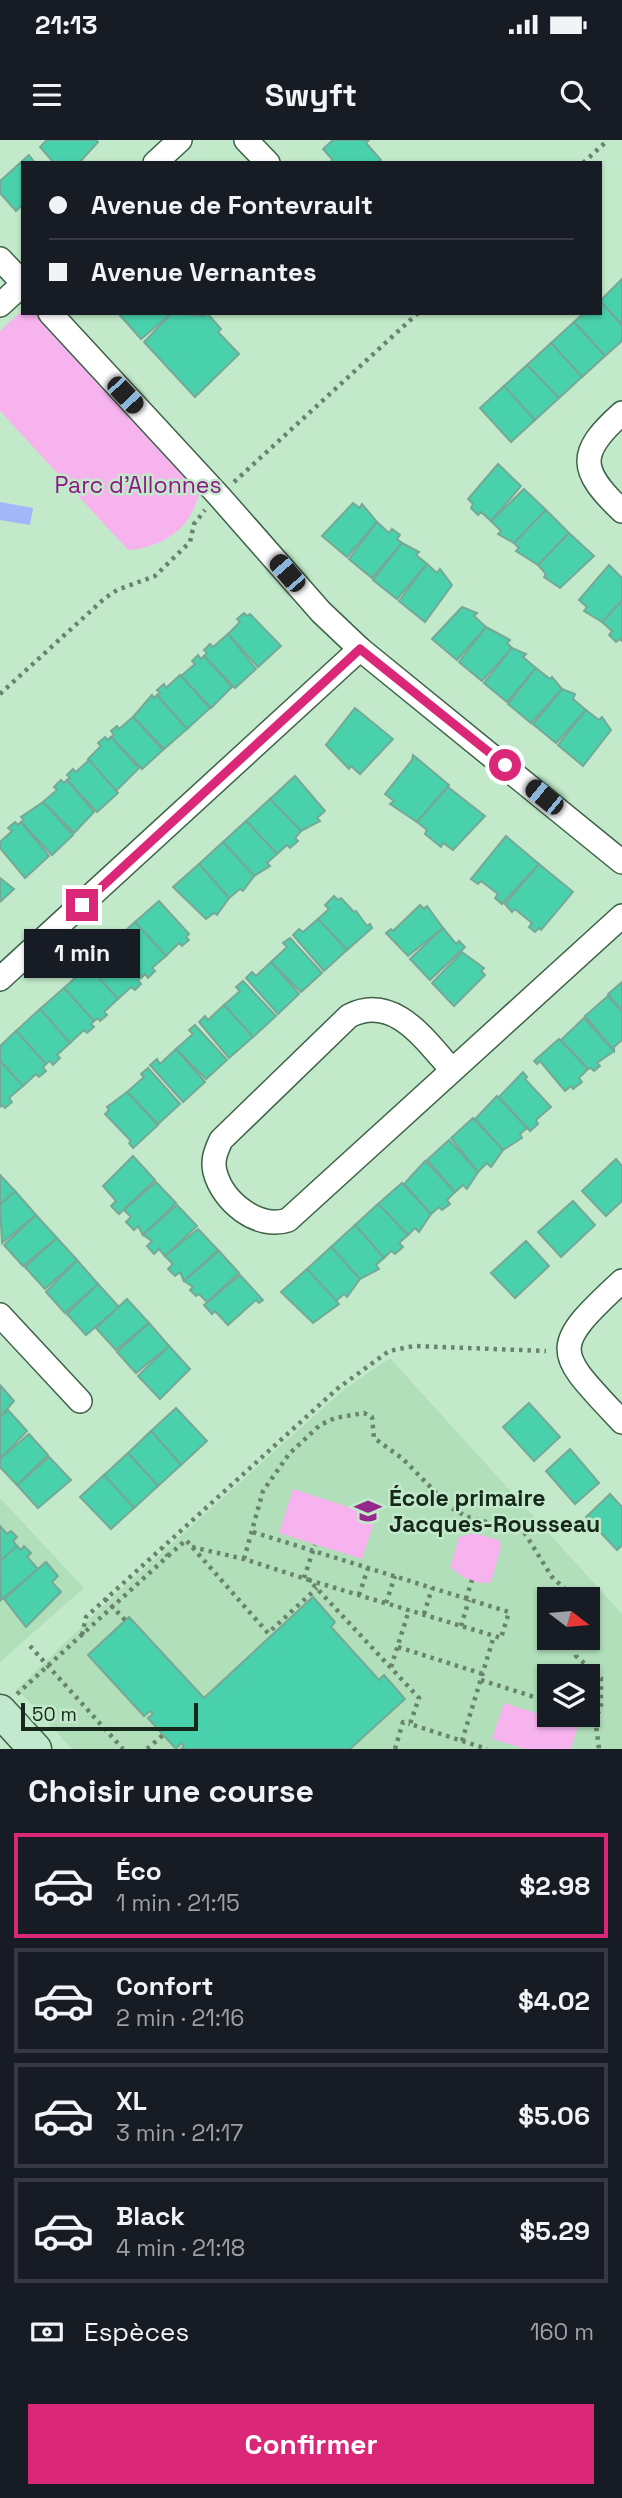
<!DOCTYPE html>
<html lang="fr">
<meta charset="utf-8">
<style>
:root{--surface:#171b24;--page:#20242c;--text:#f1f3f6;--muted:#9ea1a6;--line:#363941;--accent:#db2777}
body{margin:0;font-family:"Space Grotesk",sans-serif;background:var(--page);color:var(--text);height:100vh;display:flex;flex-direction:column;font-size:26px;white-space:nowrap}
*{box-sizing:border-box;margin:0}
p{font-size:23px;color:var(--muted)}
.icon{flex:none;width:38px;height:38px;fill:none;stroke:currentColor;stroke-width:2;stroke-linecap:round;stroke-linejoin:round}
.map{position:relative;height:1609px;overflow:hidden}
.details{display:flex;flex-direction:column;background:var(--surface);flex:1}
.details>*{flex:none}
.banner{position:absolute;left:21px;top:21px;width:581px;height:154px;border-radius:0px;box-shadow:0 2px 5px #0004;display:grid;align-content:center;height:154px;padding:0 28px;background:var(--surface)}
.needle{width:46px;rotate:106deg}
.tools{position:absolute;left:537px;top:1447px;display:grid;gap:14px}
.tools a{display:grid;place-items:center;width:63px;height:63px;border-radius:0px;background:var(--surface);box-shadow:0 2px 5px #0004;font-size:35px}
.scale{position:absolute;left:21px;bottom:18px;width:177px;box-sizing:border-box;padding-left:7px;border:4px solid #18271b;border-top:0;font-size:19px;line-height:24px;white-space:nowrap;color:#18271b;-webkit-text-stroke:5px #c2eaca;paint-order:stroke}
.end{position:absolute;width:32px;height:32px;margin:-16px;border:9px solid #db2777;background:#fff;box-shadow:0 0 0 4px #fff}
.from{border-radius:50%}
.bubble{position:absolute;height:49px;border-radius:0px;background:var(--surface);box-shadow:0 2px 5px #0004;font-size:23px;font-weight:600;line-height:49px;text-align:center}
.car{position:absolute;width:21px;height:42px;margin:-21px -10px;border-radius:9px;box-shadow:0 0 5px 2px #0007;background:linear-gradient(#222 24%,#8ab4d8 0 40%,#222 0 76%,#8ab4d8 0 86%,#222 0)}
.banner b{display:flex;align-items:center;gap:24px;height:66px;font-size:26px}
.banner b+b{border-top:2px solid var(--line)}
.banner i{width:18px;height:18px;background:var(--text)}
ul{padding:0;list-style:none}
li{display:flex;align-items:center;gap:21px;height:105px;margin:0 14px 10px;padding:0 14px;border:4px solid var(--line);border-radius:0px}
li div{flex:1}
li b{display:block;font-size:26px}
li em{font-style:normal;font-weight:600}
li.on{border-color:var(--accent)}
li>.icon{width:63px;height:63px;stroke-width:1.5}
h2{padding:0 28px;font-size:32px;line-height:84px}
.pay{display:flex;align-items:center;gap:18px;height:77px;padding:0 28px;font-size:26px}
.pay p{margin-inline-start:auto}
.button{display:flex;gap:14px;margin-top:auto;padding:14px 28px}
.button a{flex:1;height:80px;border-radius:0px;background:var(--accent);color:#fff;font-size:28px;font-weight:600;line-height:80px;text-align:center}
.status{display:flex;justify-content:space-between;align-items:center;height:49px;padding:0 35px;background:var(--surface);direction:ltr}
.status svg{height:19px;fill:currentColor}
header{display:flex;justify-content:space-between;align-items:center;height:91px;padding:0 28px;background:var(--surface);font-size:32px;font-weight:600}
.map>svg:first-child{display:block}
.built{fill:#b0dfba;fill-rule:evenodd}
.green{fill:#f7b3ee}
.water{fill:#a3b6f8}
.building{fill:#49d1ac;stroke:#75a896;stroke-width:2}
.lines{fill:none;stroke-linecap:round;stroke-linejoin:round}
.street-casing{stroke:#3e6247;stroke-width:26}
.secondary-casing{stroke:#3e6247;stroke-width:35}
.path{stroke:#69846e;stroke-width:4.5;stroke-dasharray:3.5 5;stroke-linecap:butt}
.street{stroke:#fff;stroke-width:23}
.secondary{stroke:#c2e8d0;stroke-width:32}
.route{stroke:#db2777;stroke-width:9}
.labels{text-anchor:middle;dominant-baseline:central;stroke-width:5;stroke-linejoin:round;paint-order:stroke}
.park-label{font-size:23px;fill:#8e1686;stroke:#c2eaca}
.poi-label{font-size:23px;font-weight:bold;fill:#18271b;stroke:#c2eaca;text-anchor:start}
</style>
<div class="status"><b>21:13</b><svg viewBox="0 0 49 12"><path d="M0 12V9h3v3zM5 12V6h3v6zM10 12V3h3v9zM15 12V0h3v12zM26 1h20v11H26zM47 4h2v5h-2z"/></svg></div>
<header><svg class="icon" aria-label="menu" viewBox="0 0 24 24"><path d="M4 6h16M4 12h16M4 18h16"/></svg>Swyft<svg class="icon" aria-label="search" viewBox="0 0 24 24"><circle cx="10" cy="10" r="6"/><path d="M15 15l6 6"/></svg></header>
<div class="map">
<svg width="622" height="1609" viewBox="0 0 622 1609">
<rect width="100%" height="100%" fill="#c2eaca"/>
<g class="built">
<path d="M390,1218L622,1474V1609H72L17,1549L105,1464L306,1283L346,1248ZM550,1460H588V1498H550ZM550,1536H588V1575H550Z"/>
<polygon points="0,1358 84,1448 0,1522"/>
</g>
<g class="green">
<path d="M23,170V173H43L206,343C199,353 197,362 192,372C181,396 152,409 128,410L0,271V191Z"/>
<polygon points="293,1349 376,1376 362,1419 279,1393"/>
<path d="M473,1393L499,1400L501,1407L491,1442C476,1446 461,1437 450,1427L459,1397Z"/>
<polygon points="504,1563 578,1586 571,1609 525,1609 492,1599"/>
</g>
<polygon class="water" points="0,362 33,368 30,385 0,380"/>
<g class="building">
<polygon points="47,0 96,0 98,2 79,23 54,23 40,7"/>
<polygon points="333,0 369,0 366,3 381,20 377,23 331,23 332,19 323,9"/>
<polygon points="29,15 35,23 23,23 23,64 16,71 0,53 0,41"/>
<polygon points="622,139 622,185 600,161"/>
<polygon points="600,161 622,185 622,201 605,216 574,182 584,173 600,173"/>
<polygon points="118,173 172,173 141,199"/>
<polygon points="172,173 204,176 207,173 221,189 218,192 239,214 195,257 144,202"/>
<polygon points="574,182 605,216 582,237 551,203"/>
<polygon points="551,203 582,237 559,258 527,225"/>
<polygon points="527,225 559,258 535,280 504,246"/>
<polygon points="504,246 535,280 511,302 480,268"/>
<polygon points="498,324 521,346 491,381 481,372 478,375 471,368 473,364 468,359"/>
<polygon points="524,349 546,370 514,403 498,394 501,391 491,381"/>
<polygon points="353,363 360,368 362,364 377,382 347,417 322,396"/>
<polygon points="546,370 569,393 538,425 516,411 519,408 514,403"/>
<polygon points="377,382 389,393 392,389 400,395 397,399 402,403 372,438 349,419"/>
<polygon points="569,393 594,416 560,448 544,437 546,434 538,425"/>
<polygon points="402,403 419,412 416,415 427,424 397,459 373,440"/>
<polygon points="427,424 437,433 440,429 452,445 425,482 399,461"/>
<polygon points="609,425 622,438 622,461 602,482 584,471 587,467 579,460"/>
<polygon points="622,461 622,501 620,499 616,502 609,495 612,491 602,482"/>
<polygon points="462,467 477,473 474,476 486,487 457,520 432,499"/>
<polygon points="244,473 247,476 250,474 281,506 258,527 228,494 240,482 237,479"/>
<polygon points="486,487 510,500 507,503 512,508 482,541 459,522"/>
<polygon points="228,494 256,529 235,548 204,516 207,513 204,510 210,504 213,507"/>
<polygon points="512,508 526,514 523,517 536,528 507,562 484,543"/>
<polygon points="198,515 201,519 204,516 232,547 211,568 181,536 195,524 192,521"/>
<polygon points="536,528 550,539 552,537 562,549 531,583 508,564"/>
<polygon points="180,535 210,568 187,589 157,555 160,553 157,550 164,544 166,548"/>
<polygon points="562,549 575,554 573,559 586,570 556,603 533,584"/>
<polygon points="152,555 154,558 157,555 187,589 164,609 133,577"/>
<polygon points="355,568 393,599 360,634 351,626 349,629 326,605"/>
<polygon points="586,570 599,580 602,577 611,590 583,626 558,605"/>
<polygon points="133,577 163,610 142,629 111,597 114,595 111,591 117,586 119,589"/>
<polygon points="105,597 108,600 111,597 139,628 116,651 88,619 101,606 98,603"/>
<polygon points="413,615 449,645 417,682 390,664 394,661 385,654 412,620"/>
<polygon points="89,620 118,653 97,672 67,640 70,638 67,635 73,629 76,632"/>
<polygon points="295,636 325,671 317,678 320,681 301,691 270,659"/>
<polygon points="61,640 64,643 67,640 94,672 74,693 43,662 57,650 54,647"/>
<polygon points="448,647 485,676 453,710 443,703 441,707 425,694 427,690 417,682"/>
<polygon points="270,659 301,691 295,698 298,701 290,708 287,705 277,714 246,681"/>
<polygon points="43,662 73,695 52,715 21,682 24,680 21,677"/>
<polygon points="246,681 277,714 267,723 270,726 254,736 223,702"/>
<polygon points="15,682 18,685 21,682 49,716 25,738 0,708 0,702 12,691 8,688"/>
<polygon points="506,696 539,724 502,764 495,758 498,754 481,741 478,744 471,739"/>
<polygon points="223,702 254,736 243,751 240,749 229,758 199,724"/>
<polygon points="199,724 229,758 217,775 214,773 206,779 173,747"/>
<polygon points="539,724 573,752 541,790 539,788 535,792 529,787 532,783 515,769 512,772 505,764"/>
<polygon points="0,738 14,749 0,762"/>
<polygon points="334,756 338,760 341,758 354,772 356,771 367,786 370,784 372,788 347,810 318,779 329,769 325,765"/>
<polygon points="159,761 189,794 186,797 189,800 182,806 179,803 166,816 135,782"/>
<polygon points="420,765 424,769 427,766 443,788 408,816 386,793 391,789 393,791"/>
<polygon points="318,779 347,810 324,831 293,795 299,789 303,792"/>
<polygon points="135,782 166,816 152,828 155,831 148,838 145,834 142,837 111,804"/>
<polygon points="443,788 456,804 459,801 465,807 430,840 410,819"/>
<polygon points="290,798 322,833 301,852 271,822 287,807 283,803"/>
<polygon points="111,804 142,837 138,840 141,844 135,850 131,847 118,859 88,826"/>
<polygon points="462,812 484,828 481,831 485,835 454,866 432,843"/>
<polygon points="271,822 299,854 278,874 246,838 252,832 256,836"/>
<polygon points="88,826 118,859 104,872 107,875 100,881 98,878 94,881 64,848"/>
<polygon points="243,841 276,876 253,897 224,865 240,851 236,847"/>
<polygon points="622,842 622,871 608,854"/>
<polygon points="64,848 94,881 91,884 94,887 87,893 84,890 70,903 40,869"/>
<polygon points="608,856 622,871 622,900 614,907 614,911 585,876"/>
<polygon points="224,865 253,897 229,918 199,882 205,876 208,880"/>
<polygon points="40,869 70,903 57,915 60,918 53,925 50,921 46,924 16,891"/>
<polygon points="584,878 614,911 597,923 600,926 594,931 591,928 588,929 561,900"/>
<polygon points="195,885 227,920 206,939 176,909 193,894 189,890"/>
<polygon points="16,891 46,924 43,927 46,931 39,937 36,934 23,946 0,921 0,906"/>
<polygon points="559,899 588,929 579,938 582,942 573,949 571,946 565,951 540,921 537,924 534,921"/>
<polygon points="176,909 205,942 183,962 150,925 157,919 160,924"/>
<polygon points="0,921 23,946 9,958 12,962 5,968 2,965 0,967"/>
<polygon points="148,928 180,964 158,984 127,952 144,937 141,934"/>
<polygon points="523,932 527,937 525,939 551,967 536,980 538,984 530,991 499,957"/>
<polygon points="127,952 158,985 133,1008 129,1003 131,1001 105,974 109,970 107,967"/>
<polygon points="497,956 527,988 520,994 522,998 503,1010 475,979"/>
<polygon points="473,978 503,1010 491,1027 487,1023 478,1032 451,998"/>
<polygon points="449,1000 478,1032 467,1049 463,1045 455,1052 427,1020"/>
<polygon points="133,1016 155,1040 119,1074 111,1066 116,1061 103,1046"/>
<polygon points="616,1019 622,1026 622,1061 606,1076 582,1051"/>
<polygon points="425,1021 455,1052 447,1060 450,1064 442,1070 439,1067 431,1074 404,1044"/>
<polygon points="0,1035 15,1051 0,1065"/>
<polygon points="156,1042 176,1063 143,1095 138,1086 134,1090 126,1082 131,1077 124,1070"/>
<polygon points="402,1043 431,1074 419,1092 415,1088 408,1095 378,1064"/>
<polygon points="15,1051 36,1075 2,1103 0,1065"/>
<polygon points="573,1061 595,1085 561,1117 538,1092"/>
<polygon points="378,1064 408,1095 399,1103 403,1107 395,1114 391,1111 384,1118 355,1085"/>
<polygon points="177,1065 197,1086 165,1116 159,1109 154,1114 147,1106 152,1101 143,1095"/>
<polygon points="36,1075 57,1098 23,1126 4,1105"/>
<polygon points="355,1085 384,1118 376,1125 379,1129 360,1139 331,1107"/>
<polygon points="198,1089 218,1110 184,1141 180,1132 175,1136 168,1129 173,1124 165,1116"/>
<polygon points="57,1098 77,1120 45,1149 25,1127"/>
<polygon points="526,1101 549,1126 515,1158 491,1133"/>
<polygon points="331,1107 360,1139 347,1157 344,1154 336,1161 307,1129"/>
<polygon points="219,1111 239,1133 207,1162 199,1154 196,1156 190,1150 193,1147 184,1141"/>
<polygon points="77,1120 98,1144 65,1173 46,1152"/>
<polygon points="307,1129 339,1164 313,1183 281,1152"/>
<polygon points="240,1135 263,1160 259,1163 256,1160 228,1185 215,1171 212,1174 204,1165"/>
<polygon points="98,1144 119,1167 86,1195 67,1174"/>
<polygon points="127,1159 149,1183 116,1210 96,1188"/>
<polygon points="149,1183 169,1206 136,1233 117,1212"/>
<polygon points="169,1206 190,1229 160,1259 138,1236"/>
<polygon points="0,1245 14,1261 0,1277"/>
<polygon points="529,1263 560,1297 534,1321 503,1287"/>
<polygon points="176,1268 207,1301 181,1325 151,1291"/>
<polygon points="8,1270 27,1291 0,1319 0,1277"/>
<polygon points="151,1291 181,1325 158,1346 128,1313"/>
<polygon points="29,1294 48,1315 17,1345 0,1327 0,1319"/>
<polygon points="570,1309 599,1343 575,1364 546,1331"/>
<polygon points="128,1313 158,1346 134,1368 104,1335"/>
<polygon points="49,1317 71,1340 38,1368 17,1345"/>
<polygon points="104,1335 134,1368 111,1389 80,1357"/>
<polygon points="610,1354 622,1367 622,1405 617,1410 586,1377"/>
<polygon points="0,1386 7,1394 11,1391 17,1397 13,1401 17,1406 0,1421"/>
<polygon points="17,1406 21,1410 24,1406 31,1413 27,1417 38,1429 1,1460 0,1421"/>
<polygon points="46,1422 58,1436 52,1442 61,1452 26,1487 4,1459"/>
<polygon points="313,1457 335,1482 331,1487 379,1540 384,1535 405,1559 350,1609 181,1609 184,1606 181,1603 176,1609 148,1578 153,1574 150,1571 144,1576 88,1515 129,1477 204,1558"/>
</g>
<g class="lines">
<defs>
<g id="street">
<polyline points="246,0 268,23"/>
<polyline points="155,23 180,0"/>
<polyline points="0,119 23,143"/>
<polyline points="0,165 23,144"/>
<polyline points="50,173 219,356 321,472 360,509 622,722"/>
<path d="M622,273C577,313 579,330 622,371"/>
<polyline points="0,839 360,509"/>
<path d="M452,930C425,900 394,853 349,876L221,1000C216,1011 212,1020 215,1032C223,1062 258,1090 288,1080L622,776"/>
<path d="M622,1141C547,1210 556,1211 622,1282"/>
<polyline points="0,1175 80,1261"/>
</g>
<polyline id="secondary" points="0,1571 35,1609"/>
</defs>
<use href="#street" class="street-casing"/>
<use href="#secondary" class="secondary-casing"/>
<g class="path">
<polyline points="583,23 608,0"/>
<polyline points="234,342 418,173"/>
<polyline points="0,554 105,458 117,450 155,436 190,402 194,384 205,370"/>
<polyline points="253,1392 509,1472 501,1498 309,1440"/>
<polyline points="192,1407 244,1419 309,1440 419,1558 410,1584 487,1609"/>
<polyline points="168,1416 186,1400 268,1493 317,1448"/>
<polyline points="244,1419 263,1351 289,1314 320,1285 335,1278 364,1273 372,1277 374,1298 403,1319 451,1368 468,1377 524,1392 552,1437 577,1460"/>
<polyline points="304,1438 315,1405"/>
<polyline points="359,1455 368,1428"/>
<polyline points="105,1459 125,1480"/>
<polyline points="466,1459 472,1440"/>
<polyline points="386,1463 395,1436"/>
<polyline points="424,1474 432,1448"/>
<polyline points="461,1486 469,1460"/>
<polyline points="82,1495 86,1477 337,1249 389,1211 414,1206 546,1211"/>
<polyline points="577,1498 576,1516 601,1538 601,1569 592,1580"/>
<polyline points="30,1506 123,1609"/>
<polyline points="398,1507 483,1534"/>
<polyline points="391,1527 409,1470"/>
<polyline points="481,1540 550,1562"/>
<polyline points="17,1554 168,1416 162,1408"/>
<polyline points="586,1575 596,1585 599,1609"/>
<polyline points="462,1601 494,1496"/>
<polyline points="147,1609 163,1595"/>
<polyline points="395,1609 403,1582 410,1584"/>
</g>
<use href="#street" class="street"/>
<use href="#secondary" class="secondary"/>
</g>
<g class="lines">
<polyline class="route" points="82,765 360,509 505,625"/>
</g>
<defs>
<symbol id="school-bare" viewBox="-9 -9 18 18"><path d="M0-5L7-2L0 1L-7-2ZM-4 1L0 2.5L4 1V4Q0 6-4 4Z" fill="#94298b" stroke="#c2eaca" stroke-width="2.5" paint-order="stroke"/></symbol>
</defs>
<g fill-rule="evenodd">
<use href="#school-bare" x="349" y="1352" width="38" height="38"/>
</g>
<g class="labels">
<g class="park-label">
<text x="138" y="345">Parc d'Allonnes</text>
</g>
<g class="poi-label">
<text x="389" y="1358">École primaire<tspan x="389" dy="26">Jacques-Rousseau</tspan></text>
</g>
</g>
</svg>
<div class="tools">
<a><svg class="needle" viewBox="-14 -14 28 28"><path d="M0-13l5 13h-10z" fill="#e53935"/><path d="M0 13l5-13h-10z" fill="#9ea1a6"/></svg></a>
<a><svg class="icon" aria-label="layers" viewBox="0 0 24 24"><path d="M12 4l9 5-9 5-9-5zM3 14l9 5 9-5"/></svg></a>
</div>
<div class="scale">50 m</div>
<i class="end from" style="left:505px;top:625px"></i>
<i class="end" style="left:82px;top:765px"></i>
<div class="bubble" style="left:24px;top:789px;width:116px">1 min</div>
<i class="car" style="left:125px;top:255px;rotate:137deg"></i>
<i class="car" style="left:287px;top:433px;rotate:319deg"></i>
<i class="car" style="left:544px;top:657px;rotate:309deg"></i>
<div class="banner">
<b><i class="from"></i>Avenue de Fontevrault</b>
<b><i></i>Avenue Vernantes</b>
</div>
</div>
<section class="details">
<h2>Choisir une course</h2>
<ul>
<li class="on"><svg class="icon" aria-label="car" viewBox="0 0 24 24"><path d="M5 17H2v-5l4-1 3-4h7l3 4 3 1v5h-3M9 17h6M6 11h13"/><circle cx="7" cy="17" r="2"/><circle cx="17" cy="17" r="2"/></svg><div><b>Éco</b><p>1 min · 21:15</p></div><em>$2.98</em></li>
<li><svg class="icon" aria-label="car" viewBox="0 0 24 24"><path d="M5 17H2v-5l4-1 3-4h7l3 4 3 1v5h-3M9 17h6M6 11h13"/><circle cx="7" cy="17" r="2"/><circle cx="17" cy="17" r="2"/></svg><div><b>Confort</b><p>2 min · 21:16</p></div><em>$4.02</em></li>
<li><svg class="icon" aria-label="car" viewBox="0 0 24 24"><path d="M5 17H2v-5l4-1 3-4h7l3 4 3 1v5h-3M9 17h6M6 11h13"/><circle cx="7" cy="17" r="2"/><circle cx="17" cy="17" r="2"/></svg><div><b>XL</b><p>3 min · 21:17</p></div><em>$5.06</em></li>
<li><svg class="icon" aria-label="car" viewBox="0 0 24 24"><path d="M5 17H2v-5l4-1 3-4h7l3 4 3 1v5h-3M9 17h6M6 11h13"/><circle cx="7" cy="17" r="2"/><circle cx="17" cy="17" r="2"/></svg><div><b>Black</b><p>4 min · 21:18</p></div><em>$5.29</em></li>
</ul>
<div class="pay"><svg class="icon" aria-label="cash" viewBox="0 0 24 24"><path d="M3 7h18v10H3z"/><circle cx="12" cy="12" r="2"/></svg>Espèces<p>160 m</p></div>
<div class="button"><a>Confirmer</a></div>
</section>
